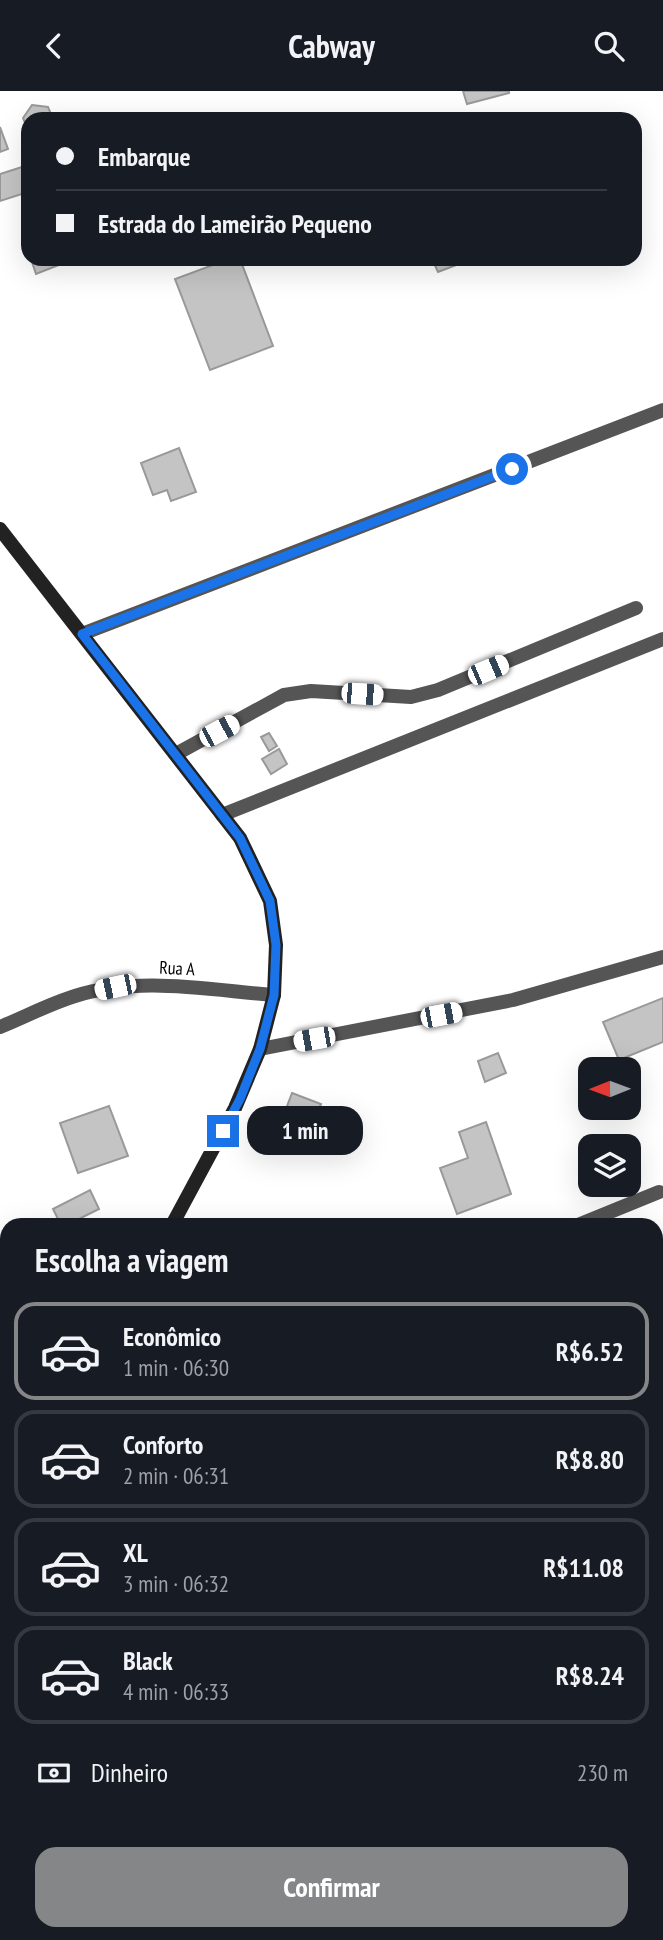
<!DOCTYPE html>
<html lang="pt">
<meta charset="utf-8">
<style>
:root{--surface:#171b24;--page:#242831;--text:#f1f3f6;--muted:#9ea1a6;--line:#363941;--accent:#858687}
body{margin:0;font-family:"PT Sans Narrow",sans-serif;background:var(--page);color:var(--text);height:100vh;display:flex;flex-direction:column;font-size:26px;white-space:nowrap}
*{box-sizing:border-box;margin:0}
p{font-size:23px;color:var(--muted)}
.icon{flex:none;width:38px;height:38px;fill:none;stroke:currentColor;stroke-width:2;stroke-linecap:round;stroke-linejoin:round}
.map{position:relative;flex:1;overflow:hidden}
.panel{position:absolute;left:0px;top:1127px;width:663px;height:723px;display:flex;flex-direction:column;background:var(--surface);border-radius:21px 21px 0 0;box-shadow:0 7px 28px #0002}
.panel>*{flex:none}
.banner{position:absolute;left:21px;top:21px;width:621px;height:154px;border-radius:21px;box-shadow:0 7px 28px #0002;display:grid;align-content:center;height:154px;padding:0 35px;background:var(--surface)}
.needle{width:46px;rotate:269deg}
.buttons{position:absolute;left:578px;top:966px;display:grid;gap:14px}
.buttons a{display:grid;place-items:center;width:63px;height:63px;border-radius:14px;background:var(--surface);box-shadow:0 7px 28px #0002;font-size:35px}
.end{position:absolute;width:32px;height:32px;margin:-16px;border:9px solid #1a73e8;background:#fff;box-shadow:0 0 0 4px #fff}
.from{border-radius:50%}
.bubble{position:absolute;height:49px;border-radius:21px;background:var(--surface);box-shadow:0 7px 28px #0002;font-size:23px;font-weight:700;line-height:49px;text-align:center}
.car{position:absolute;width:21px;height:42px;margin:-21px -10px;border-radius:9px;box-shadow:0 0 5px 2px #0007;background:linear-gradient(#fff 24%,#345 0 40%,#fff 0 76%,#345 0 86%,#fff 0)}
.banner b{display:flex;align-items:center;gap:24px;height:66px;font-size:26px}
.banner b+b{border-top:2px solid var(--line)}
.banner i{width:18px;height:18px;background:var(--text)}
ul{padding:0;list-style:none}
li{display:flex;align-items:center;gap:21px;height:98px;margin:0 14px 10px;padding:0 21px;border:4px solid var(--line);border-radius:21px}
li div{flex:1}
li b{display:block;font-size:26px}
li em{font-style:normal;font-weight:700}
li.current{border-color:var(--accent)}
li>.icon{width:63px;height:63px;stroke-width:1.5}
h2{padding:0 35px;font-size:32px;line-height:84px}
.pay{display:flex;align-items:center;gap:18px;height:77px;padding:0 35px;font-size:26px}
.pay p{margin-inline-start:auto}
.primary-button{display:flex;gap:14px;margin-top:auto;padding:14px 35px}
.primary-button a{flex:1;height:80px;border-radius:21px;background:var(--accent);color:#fff;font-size:28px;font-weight:700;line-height:80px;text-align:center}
header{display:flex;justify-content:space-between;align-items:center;height:91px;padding:0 35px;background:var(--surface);font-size:32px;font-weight:700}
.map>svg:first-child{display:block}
.building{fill:#c4c4c4;stroke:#999;stroke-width:2}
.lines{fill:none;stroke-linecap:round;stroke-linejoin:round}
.lane{stroke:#555;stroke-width:14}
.street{stroke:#555;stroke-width:14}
.secondary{stroke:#222;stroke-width:14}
.route{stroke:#1a73e8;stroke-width:9}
.labels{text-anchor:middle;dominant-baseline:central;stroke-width:6;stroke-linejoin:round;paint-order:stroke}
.street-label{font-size:18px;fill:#000;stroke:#fff}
</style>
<header><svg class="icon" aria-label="back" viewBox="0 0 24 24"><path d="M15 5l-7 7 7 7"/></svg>Cabway<svg class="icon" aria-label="search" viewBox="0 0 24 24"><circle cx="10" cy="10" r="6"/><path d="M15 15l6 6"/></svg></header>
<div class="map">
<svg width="663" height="1849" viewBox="0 0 663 1849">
<rect width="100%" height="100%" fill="#fff"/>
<g class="building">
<polygon points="463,0 509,0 509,2 467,13"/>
<polygon points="32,14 48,16 53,28 28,28 28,39 23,27"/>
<polygon points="0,36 8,58 0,61"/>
<polygon points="28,65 28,101 0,110 0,83 25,75 22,67"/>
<polygon points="39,168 74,168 36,183 32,171"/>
<polygon points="229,168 240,168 273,255 210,279 175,188"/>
<polygon points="432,168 472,168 438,181"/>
<polygon points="179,357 196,401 171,410 167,399 153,404 141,372"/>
<polygon points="269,642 277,655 269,660 261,646"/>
<polygon points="279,658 287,673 271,683 262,668"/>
<polygon points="663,907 663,951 619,969 603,931"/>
<polygon points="498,962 506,982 485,991 478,970"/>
<polygon points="292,1002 321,1013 314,1030 286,1018"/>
<polygon points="109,1015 128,1065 78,1082 60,1032"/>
<polygon points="486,1031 511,1103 457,1123 440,1077 468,1067 459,1041"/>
<polygon points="90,1099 99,1118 67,1134 61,1134 53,1118"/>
<polygon points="7,1501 7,1527 0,1515 0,1505"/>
<polygon points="0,1515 7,1527 7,1541 4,1542 7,1557 0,1559"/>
<polygon points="0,1784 5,1784 2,1835 0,1835"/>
<polygon points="56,1845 82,1847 82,1849 56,1849"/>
</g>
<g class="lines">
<polyline class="lane" points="578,1134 659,1101"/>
<g class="street">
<polyline points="82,543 663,319"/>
<polyline points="176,663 284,604 311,600 411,606 438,599 636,517"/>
<polyline points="222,724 663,548"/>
<path d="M0,936C25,926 49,913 75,905C138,885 209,899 274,904"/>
<polyline points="260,958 513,909 663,866"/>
<polyline points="656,1217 663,1215"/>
<polyline points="0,1274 7,1273"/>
<polyline points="656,1333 663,1330"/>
<polyline points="656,1441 663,1454"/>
<polyline points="0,1597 7,1594"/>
<polyline points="656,1687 663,1683"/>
<polyline points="402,1849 412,1843"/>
</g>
<g class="secondary">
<polyline points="0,438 240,747 270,810 276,854 274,904 260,958 235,1017 172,1134"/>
<polyline points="0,1446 7,1435"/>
</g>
</g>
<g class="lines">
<polyline class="route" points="223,1040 240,1008 260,958 274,904 276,854 270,810 240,747 82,543 512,378"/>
</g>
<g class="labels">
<g class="street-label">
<text transform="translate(177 877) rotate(3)">Rua A</text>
</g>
</g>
</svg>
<div class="buttons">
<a><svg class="needle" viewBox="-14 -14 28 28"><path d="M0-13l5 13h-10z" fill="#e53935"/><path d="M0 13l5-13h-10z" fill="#9ea1a6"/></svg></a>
<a><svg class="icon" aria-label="layers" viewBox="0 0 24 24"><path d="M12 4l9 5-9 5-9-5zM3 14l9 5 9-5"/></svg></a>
</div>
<i class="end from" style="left:512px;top:378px"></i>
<i class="end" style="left:223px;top:1040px"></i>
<div class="bubble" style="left:247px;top:1015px;width:116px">1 min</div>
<i class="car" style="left:488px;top:579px;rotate:67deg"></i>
<i class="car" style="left:362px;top:603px;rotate:94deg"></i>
<i class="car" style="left:219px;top:640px;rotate:62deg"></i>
<i class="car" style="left:115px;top:896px;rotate:258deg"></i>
<i class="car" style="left:441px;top:924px;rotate:79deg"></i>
<i class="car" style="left:314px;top:948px;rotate:260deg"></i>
<div class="banner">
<b><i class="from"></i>Embarque</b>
<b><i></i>Estrada do Lameirão Pequeno</b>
</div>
<section class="panel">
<h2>Escolha a viagem</h2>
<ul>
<li class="current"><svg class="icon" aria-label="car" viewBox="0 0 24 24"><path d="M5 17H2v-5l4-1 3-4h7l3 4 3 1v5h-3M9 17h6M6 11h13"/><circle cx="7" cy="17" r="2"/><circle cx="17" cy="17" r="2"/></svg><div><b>Econômico</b><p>1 min · 06:30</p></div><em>R$6.52</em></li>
<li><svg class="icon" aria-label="car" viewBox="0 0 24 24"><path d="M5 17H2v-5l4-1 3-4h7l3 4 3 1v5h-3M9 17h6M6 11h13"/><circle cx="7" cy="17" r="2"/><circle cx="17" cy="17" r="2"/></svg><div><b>Conforto</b><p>2 min · 06:31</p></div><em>R$8.80</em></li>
<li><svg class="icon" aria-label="car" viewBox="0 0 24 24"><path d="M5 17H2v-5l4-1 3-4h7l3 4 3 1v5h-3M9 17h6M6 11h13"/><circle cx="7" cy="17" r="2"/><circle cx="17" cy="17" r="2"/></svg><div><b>XL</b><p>3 min · 06:32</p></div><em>R$11.08</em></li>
<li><svg class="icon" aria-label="car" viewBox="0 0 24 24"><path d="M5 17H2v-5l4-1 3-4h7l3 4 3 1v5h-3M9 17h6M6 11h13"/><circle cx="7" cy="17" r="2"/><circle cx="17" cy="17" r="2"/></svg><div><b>Black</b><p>4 min · 06:33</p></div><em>R$8.24</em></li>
</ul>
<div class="pay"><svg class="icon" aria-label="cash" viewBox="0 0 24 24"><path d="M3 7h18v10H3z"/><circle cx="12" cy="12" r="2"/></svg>Dinheiro<p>230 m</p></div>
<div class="primary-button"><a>Confirmar</a></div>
</section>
</div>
